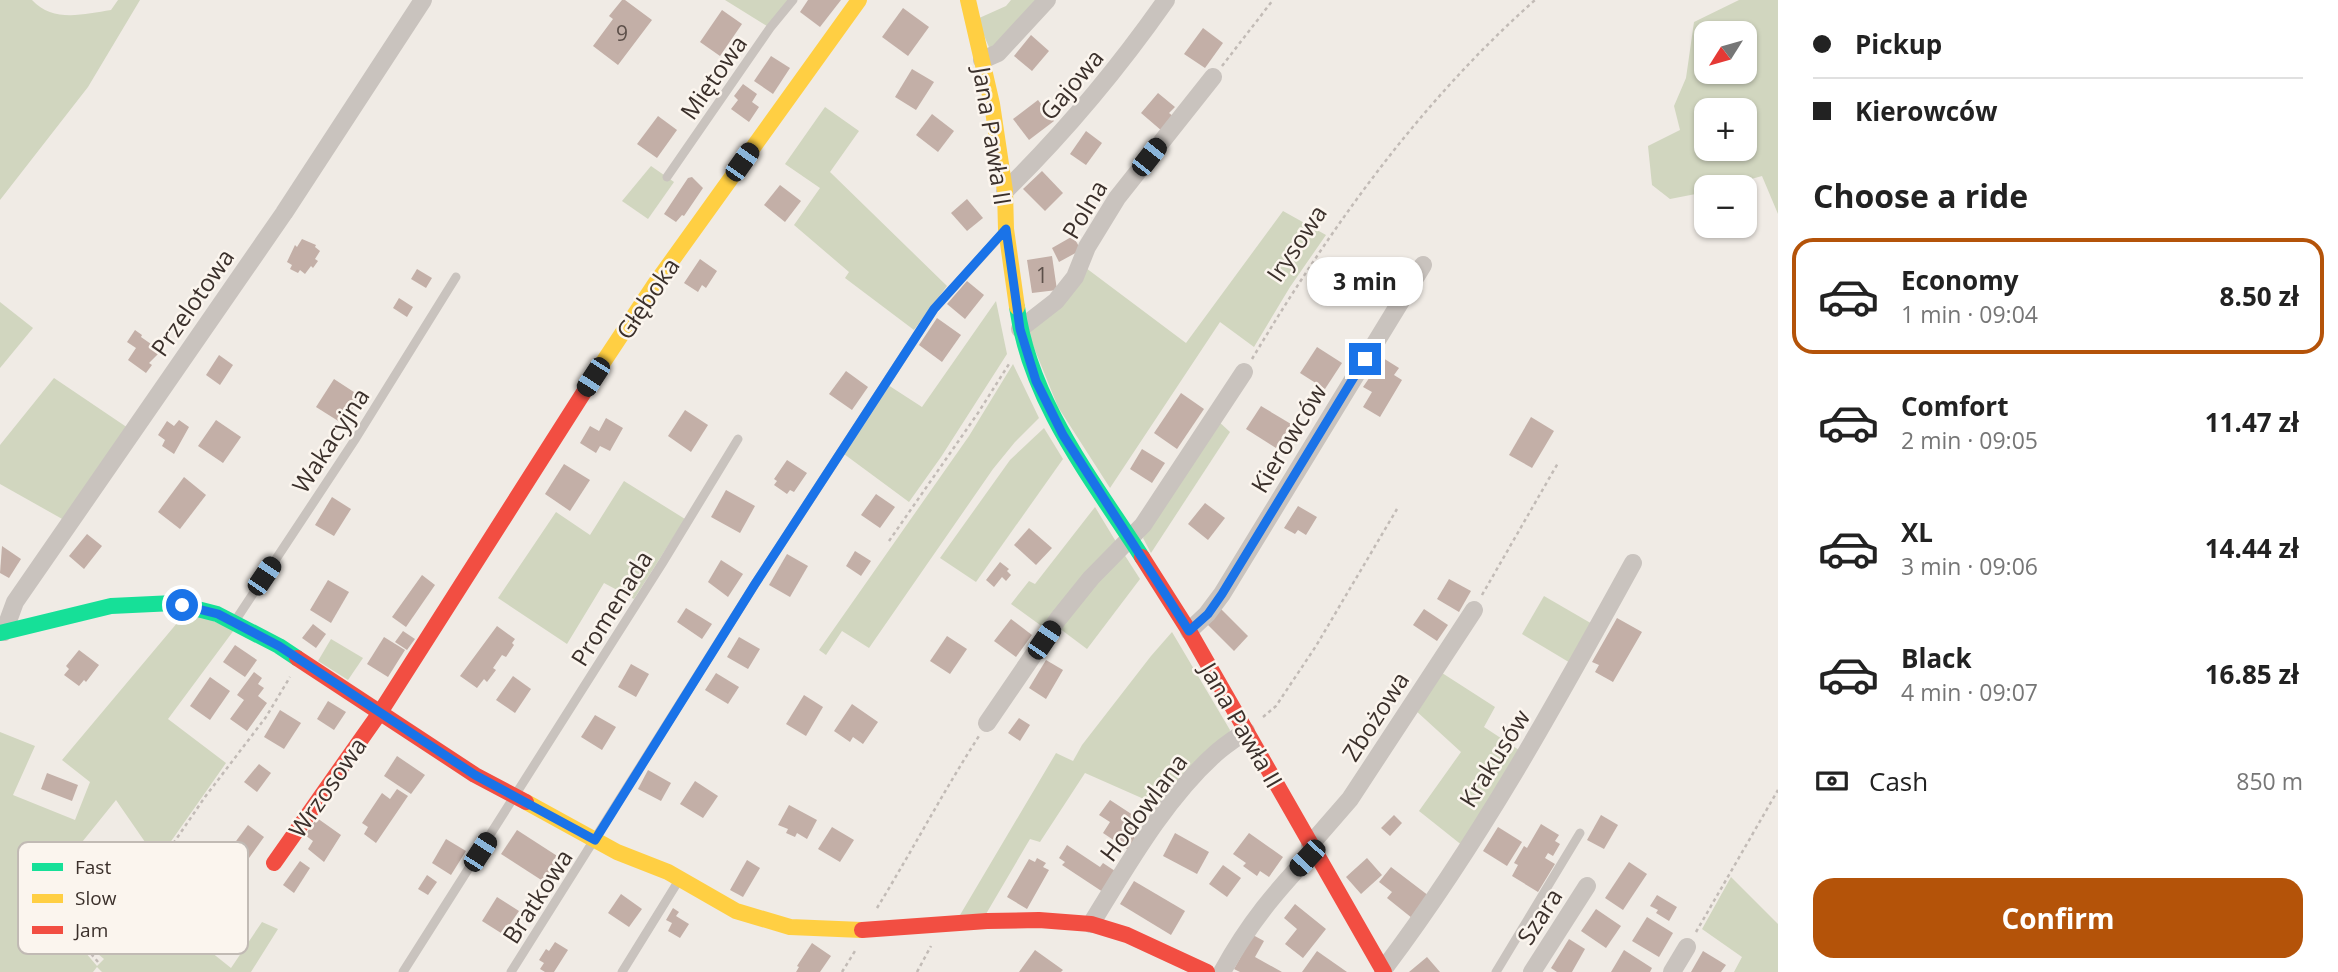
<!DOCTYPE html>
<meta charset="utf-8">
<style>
:root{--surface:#fff;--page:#f2f2f2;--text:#222;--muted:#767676;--line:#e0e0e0;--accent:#b45309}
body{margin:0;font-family:"Open Sans",sans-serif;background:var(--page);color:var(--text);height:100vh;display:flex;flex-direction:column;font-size:26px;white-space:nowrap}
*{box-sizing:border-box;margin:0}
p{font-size:23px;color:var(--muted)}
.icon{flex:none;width:38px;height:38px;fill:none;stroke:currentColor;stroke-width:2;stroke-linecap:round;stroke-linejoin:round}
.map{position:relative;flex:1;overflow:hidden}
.drawer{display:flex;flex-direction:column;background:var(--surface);width:560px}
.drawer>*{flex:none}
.hud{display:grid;align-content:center;height:154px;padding:0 35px;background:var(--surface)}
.needle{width:46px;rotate:233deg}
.buttons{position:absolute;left:1694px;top:21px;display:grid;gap:14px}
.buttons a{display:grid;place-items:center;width:63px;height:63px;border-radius:14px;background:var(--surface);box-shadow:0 2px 5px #0004;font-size:35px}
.end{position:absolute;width:32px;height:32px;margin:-16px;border:9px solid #1a73e8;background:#fff;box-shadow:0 0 0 4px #fff}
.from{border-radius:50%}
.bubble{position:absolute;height:49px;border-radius:21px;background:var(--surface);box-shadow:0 2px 5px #0004;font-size:23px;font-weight:700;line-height:49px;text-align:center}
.car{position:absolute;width:21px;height:42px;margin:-21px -10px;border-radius:9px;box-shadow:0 0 5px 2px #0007;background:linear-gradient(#222 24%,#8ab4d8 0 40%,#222 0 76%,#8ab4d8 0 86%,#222 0)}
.hud b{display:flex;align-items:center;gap:24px;height:66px;font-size:26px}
.hud b+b{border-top:2px solid var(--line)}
.hud i{width:18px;height:18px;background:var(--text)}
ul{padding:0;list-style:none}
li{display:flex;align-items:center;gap:21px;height:116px;margin:0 14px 10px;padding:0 21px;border:4px solid transparent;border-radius:21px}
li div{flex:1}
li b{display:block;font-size:26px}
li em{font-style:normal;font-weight:700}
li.on{border-color:var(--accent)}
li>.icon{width:63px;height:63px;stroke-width:1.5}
h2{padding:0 35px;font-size:32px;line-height:84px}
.pay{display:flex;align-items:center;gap:18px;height:77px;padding:0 35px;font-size:26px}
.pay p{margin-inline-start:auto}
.button{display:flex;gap:14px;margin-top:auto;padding:14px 35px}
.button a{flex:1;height:80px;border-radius:21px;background:var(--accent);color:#fff;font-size:28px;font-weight:700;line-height:80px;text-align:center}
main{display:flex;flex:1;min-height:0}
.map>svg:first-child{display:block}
.green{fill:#d1d6bf;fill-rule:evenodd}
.building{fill:#c3afa7}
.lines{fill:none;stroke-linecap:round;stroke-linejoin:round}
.path{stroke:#c2bbb6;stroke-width:2.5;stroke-dasharray:3.5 3.5;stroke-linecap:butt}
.lane{stroke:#c9c3be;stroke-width:9}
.street{stroke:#c9c3be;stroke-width:18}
.fast{stroke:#16e098;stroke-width:16}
.slow{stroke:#ffcf43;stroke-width:16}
.jam{stroke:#f24e42;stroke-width:16}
.route{stroke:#1a73e8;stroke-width:9}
.labels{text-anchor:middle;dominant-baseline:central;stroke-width:5;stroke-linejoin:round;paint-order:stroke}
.number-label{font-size:21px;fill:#5d504a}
.street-label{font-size:24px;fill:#3b302b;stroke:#fbf5ee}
.key{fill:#fbf5ee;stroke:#c1bab4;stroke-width:2}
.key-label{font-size:19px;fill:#3b302b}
</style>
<main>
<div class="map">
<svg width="1778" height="972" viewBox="0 0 1778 972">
<rect width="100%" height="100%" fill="#f0ebe5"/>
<g class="green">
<path d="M0,0H32C53,23 84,14 111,10L118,0H140L88,87L0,200Z"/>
<polygon points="725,0 789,0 767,26"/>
<polygon points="1011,0 1037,0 991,52 977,19 1006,6"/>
<path d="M1739,0H1778V214L1762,176L1723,187H1706V192L1670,199L1652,185L1648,146L1680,130L1674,106L1686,78L1694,22ZM1706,33H1745V72H1706ZM1706,110H1745V149H1706Z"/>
<polygon points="825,107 859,131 830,172 947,286 914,330 845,278 849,272 794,225 820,188 785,164"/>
<polygon points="651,166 674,182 648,219 622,201"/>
<polygon points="1283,211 1326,235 1290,287 1254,347 1220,322 1110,488 1058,407 1026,328 1086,268 1186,343"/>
<polygon points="996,301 1007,354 941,457 909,502 844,454 888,385 922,407"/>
<polygon points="0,302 33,328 0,368"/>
<polygon points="1013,364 1039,418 1015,442 993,469 869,648 842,631 826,655 819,650 969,436"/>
<polygon points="54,378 128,428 64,520 0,484 0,445"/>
<polygon points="1217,420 1230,432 1151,553 1143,538"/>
<polygon points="1044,428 1063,459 976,582 940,558 1010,460"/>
<polygon points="624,481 685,519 634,599 604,583 567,644 498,598 556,512 590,535"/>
<polygon points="1095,507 1118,545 1047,630 1011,604 1029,581 1035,584"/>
<polygon points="1122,551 1140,579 1087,649 1059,628"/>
<polygon points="1544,596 1594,625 1572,664 1522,634"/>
<path d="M188,610L234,630L168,719L226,763L167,847L153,861L154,855L116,800L70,857L104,898L75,931L73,938L97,966L104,959C95,951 83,944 88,930L118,896L149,876L176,924L231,968L262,922L278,929L251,972H102L97,967L93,972H0V732L35,746L13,795L75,820L90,782L62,760Z"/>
<polygon points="1172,632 1230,730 1229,734 1162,807 1085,773 1040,842 1030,839 986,914 960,915 1056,753 1073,761 1082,745 1151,656"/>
<polygon points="331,639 363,658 348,680 318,661"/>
<polygon points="1439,671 1495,707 1484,727 1522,752 1463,846 1419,811 1461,752 1414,709"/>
<polygon points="1731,877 1778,924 1778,972 1734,972 1742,957 1702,929"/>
</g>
<g class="building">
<polygon points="622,0 625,0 652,20 618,65 593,46 613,19 609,16"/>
<polygon points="808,0 841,0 820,27 800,12"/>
<polygon points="903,8 929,27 908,56 882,37"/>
<polygon points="722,10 742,24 720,56 700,42"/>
<polygon points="1203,28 1223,43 1205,68 1184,54"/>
<polygon points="1031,35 1049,51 1032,71 1014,56"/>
<polygon points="771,56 790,68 773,94 754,81"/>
<polygon points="912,69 934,82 916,110 895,97"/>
<polygon points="743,84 757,94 752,102 759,107 749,122 731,109 738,100 734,96"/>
<polygon points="1158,93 1175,107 1169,113 1174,117 1162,131 1141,113"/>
<polygon points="1038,100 1054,121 1029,140 1013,119"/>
<polygon points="932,114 954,131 938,152 916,135"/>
<polygon points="658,116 677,130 657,158 637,144"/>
<polygon points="1086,131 1102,143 1086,165 1070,154"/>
<polygon points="1042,171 1063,193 1045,211 1023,189"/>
<polygon points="692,177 703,188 684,216 682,215 676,222 664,214 688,178"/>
<polygon points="780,185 801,201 785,222 764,205"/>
<polygon points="967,199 983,218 967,231 951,213"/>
<polygon points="1073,236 1081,250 1059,262 1052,248"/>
<polygon points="302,239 316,245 315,247 320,251 315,259 318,261 313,268 311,266 305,274 300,270 298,273 290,269 292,265 287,262 295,245 297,247"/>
<polygon points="1052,256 1057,290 1032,293 1027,260"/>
<polygon points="700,259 717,271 706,288 702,285 698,292 684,283"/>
<polygon points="417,269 432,278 426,288 411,279"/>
<polygon points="967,281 984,295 965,319 947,304"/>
<polygon points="399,298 413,307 407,317 393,308"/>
<polygon points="937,318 961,335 942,362 919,345"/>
<polygon points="135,330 142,335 141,337 161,351 149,363 152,365 146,373 128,360 136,348 127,342"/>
<polygon points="1317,347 1342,363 1325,389 1300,373"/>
<polygon points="219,355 233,365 220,385 206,375"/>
<polygon points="1383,358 1399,368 1394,375 1402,380 1380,417 1363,407 1372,392 1363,387"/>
<polygon points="846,371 868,387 852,410 829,394"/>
<polygon points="334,379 360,396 343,424 316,407"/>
<polygon points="1181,393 1204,409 1177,449 1154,433"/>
<polygon points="1261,406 1291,424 1276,448 1246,429"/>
<polygon points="685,410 708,425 691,452 668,436"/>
<polygon points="1531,417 1554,431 1532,468 1509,455"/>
<polygon points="606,418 623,428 610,451 600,446 596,453 580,443 590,426 599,431"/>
<polygon points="179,420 189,427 174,454 162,446 165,440 158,435 167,421 174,426"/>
<polygon points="216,420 241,437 223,463 198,446"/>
<polygon points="1142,449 1165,463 1152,483 1130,469"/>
<polygon points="787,460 807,473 794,492 790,490 787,494 774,485 777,481 774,479"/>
<polygon points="564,464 590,480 570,511 545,494"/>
<polygon points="184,477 206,495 180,529 158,512"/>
<polygon points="726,490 755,506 740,533 711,517"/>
<polygon points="876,494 895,507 880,528 861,515"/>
<polygon points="332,497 351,509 334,536 315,525"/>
<polygon points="1205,503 1225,518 1208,540 1188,524"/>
<polygon points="1298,506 1317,517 1306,535 1298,530 1295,534 1284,528"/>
<polygon points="1029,528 1052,548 1036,565 1014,545"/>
<polygon points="87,534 102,546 84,569 69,556"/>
<polygon points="2,546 21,559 9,578 0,573"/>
<polygon points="855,551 871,561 861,576 846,566"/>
<polygon points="787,554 808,566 790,597 769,585"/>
<polygon points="721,560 743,574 728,597 708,582"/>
<polygon points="1000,562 1009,569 1007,571 1011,575 1006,581 1002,577 994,587 986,580"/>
<polygon points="422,575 435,585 406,627 392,617"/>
<polygon points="1449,579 1471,591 1459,612 1437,599"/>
<polygon points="328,580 349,592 331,623 310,610"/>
<polygon points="1219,607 1248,636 1234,651 1205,622"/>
<polygon points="686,608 712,624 702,639 677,622"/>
<polygon points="1424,609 1448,625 1437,641 1413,625"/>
<polygon points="1617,618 1642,632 1613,682 1595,672 1599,665 1592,662"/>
<polygon points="1011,619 1032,635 1016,657 994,641"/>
<polygon points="313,624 326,634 316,648 302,638"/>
<polygon points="497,626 515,639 512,643 514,645 506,657 502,655 493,668 496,670 487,682 484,679 477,688 460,676"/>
<polygon points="403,631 415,639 407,650 395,642"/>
<polygon points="947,636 967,649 950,674 930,661"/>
<polygon points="384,637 405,650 388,677 367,664"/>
<polygon points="739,637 760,649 748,669 727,657"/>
<polygon points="235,645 257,660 245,677 223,662"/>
<polygon points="79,650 99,665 86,682 84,680 79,686 64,675 69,669 66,666"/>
<polygon points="1046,660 1063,670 1046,699 1029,688"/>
<polygon points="631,664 649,674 636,697 618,687"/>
<polygon points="254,672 262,678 258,684 264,688 258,696 267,703 247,731 230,719 244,700 237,695"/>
<polygon points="716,673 739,687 728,704 705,690"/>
<polygon points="513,676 531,689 515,713 496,700"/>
<polygon points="210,677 230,691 210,720 190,706"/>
<polygon points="804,695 823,707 806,736 786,724"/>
<polygon points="328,701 346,712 334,730 317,719"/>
<polygon points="852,704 878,722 863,744 853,737 850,742 834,731"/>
<polygon points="280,710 301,723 284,749 264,737"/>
<polygon points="595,715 616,727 602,750 581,737"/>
<polygon points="1019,718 1030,725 1020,741 1008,733"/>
<polygon points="397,756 425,775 411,794 384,776"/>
<polygon points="259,764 271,773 257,792 244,782"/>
<polygon points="648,770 671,783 661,801 638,789"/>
<polygon points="47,773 78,785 72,801 41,789"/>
<polygon points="695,781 718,796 703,818 680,804"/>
<polygon points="397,789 408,796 376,843 364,834 368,827 362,823 382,793 390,799"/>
<polygon points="1110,800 1139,819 1129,834 1138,840 1130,851 1103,833 1110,822 1099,815"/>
<polygon points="789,805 817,820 807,839 797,833 795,837 786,833 788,829 778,825"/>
<polygon points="1394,815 1402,823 1390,836 1381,828"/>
<polygon points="1601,815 1618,825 1604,849 1587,840"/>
<polygon points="317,818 341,835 324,862 308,849 313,841 305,835"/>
<polygon points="1541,824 1559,835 1555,841 1560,844 1553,856 1548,853 1545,858 1555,864 1538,892 1512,876 1518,865 1514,863 1524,846 1527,848"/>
<polygon points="248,825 264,837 236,876 219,864"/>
<polygon points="832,827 854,840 840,862 818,849"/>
<polygon points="1498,827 1522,842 1507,866 1483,851"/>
<polygon points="517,830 565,861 549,885 501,854"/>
<polygon points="1175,833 1209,852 1197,874 1163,856"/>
<polygon points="1249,833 1283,857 1269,877 1260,871 1257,876 1243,866 1246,863 1233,854"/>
<polygon points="446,839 466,851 451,875 432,863"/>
<polygon points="1067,845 1100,867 1103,863 1115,871 1106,894 1062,865 1065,862 1059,858"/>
<polygon points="1037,858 1046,863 1043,867 1049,870 1027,909 1007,897 1029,859 1035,862"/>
<polygon points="1367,858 1382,875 1361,894 1346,877"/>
<polygon points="747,860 760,868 743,897 730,890"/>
<polygon points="300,861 310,868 294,893 283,885"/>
<polygon points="1629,862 1647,874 1623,910 1605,898"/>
<polygon points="1223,865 1241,878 1227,897 1209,884"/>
<polygon points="1391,867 1429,896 1412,918 1387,898 1392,892 1379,882"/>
<polygon points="427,875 437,882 428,895 418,889"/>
<polygon points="1134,881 1185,911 1171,935 1120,904"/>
<polygon points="621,894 642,909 629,927 608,913"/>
<polygon points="1657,895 1677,907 1669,921 1656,913 1658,910 1650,906"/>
<polygon points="497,897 519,911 508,927 506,925 501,933 482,921"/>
<polygon points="1295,904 1326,929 1303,958 1285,944 1297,929 1284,918"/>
<polygon points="673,908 679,912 676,916 689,924 680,938 668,931 672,923 666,920"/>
<polygon points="1596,909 1621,926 1606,948 1581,931"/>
<polygon points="1647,917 1673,933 1659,957 1632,941"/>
<polygon points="1253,935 1264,941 1255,957 1282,972 1240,972 1234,969"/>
<polygon points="1569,939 1585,949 1572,972 1557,972 1551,968"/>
<polygon points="555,942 568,950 554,972 545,972 540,969 544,963 539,960 546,949 549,951"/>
<polygon points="812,943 831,956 820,972 796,972 799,967 797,966"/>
<polygon points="1035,950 1063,970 1061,972 1019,972"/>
<polygon points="1624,950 1652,968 1650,972 1611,972"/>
<polygon points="1317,951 1347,972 1302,972"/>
<polygon points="1703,951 1726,965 1721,972 1691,972"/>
<polygon points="1427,957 1440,972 1409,972"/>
</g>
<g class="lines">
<g class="path">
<polyline points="1222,66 1273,0"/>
<path d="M1252,359C1331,227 1419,103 1535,0"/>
<polyline points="889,541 978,413 1009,364"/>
<polyline points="1482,595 1558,463"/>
<polyline points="1263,717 1276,706 1316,646 1397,509"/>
<path d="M877,908C912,851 943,792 979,736"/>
<polyline points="1696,932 1778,790"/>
<polyline points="98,962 77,937 99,909 164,857 205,797 266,717 290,677"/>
<polyline points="842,972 855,951"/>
<polyline points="917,972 931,946"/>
</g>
<g class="lane">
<polyline points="667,177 770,28 793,0"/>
<polyline points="235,621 356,438 456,277"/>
<polyline points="403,972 663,562 738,439"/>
<polyline points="511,972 755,584 934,309 1001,235"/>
<polyline points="622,972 679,880"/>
<polyline points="1496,972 1580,833"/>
</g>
<g class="street">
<polyline points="982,60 998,53 1047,0"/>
<path d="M1005,191C1066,131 1117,70 1166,0"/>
<polyline points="1020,329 1056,301 1075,277 1087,247 1117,198 1213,77"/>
<polyline points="1189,631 1207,614 1222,594 1423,265"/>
<polyline points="4,632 15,602 284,213 423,0"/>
<polyline points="987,723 1058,619 1091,578 1143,525 1244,372"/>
<polyline points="1310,845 1350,799 1474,610"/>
<path d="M1091,924C1127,866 1164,800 1215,754C1225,745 1236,738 1246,731"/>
<path d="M1383,970C1479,843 1556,703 1633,563"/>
<path d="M1222,972C1249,923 1276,891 1314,851"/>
<polyline points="1532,972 1587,886"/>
<polyline points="1672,972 1687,947"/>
</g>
<g class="fast">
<path d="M1017,307C1030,402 1092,479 1142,557"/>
<polyline points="0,633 111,606 174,603 217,614 279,646 297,658"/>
</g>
<g class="slow">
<polyline points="968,0 992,104 1005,191 1006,229 1017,307"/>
<polyline points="600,367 655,284 859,0"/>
<polyline points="526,802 617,852 668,872 736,911 790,927 862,930"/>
</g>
<g class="jam">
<polyline points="1142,557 1189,631 1384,972"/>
<polyline points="297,658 475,775 526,802"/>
<polyline points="274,863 381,711 600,367"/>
<polyline points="862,930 987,921 1039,920 1091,924 1127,935 1207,972"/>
</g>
</g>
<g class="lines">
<polyline class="route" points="182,605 218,614 279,646 475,775 595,840 755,584 934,309 1006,229 1020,329 1036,381 1063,435 1189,631 1208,614 1222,594 1365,359"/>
</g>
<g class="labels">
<g class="number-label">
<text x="622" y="33">9</text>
<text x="1042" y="275">1</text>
</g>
<g class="street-label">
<text transform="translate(713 77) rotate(-55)">Miętowa</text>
<text transform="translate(1071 84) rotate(-50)">Gajowa</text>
<text transform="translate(993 136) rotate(81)">Jana Pawła II</text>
<text transform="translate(1084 209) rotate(-59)">Polna</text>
<text transform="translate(1296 243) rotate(-56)">Irysowa</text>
<text transform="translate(647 298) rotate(-56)">Głęboka</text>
<text transform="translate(192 302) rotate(-55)">Przelotowa</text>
<text transform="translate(1288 438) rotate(-59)">Kierowców</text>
<text transform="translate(330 440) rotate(-57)">Wakacyjna</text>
<text transform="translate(611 608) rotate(-58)">Promenada</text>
<text transform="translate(1375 716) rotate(-57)">Zbożowa</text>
<text transform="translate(1242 725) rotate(60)">Jana Pawła II</text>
<text transform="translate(1494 758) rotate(-58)">Krakusów</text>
<text transform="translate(327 787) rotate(-55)">Wrzosowa</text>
<text transform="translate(1143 807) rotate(-53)">Hodowlana</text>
<text transform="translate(537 896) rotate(-57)">Bratkowa</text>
<text transform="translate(1539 916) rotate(-57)">Szara</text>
</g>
</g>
<rect x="18" y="842" width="230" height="112" rx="10" class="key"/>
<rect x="32" y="863" width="31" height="8" fill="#16e098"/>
<rect x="32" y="894" width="31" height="9" fill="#ffcf43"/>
<rect x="32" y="926" width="31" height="8" fill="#f24e42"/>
<g class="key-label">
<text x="75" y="874">Fast</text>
<text x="75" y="905">Slow</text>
<text x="75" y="937">Jam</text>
</g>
</svg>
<div class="buttons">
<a><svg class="needle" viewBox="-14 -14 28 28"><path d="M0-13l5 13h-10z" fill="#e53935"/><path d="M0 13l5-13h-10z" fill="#767676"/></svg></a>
<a>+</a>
<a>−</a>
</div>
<i class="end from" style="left:182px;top:605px"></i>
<i class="end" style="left:1365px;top:359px"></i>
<div class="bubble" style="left:1307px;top:257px;width:116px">3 min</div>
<i class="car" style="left:1149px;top:157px;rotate:38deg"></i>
<i class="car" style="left:742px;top:162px;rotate:35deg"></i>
<i class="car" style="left:593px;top:377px;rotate:213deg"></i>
<i class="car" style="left:264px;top:576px;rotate:34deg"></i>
<i class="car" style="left:1044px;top:640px;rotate:34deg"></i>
<i class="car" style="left:480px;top:852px;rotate:33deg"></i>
<i class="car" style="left:1307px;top:858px;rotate:223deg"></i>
</div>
<section class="drawer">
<div class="hud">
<b><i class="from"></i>Pickup</b>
<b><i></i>Kierowców</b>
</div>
<h2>Choose a ride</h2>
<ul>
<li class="on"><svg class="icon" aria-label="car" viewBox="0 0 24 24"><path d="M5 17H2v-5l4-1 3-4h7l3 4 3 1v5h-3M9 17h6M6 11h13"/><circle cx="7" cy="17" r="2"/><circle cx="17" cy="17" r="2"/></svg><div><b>Economy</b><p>1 min · 09:04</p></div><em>8.50 zł</em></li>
<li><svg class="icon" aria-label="car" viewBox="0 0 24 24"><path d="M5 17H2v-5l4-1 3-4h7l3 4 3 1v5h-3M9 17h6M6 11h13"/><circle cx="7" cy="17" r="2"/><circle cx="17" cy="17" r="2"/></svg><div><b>Comfort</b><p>2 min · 09:05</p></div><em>11.47 zł</em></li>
<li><svg class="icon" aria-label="car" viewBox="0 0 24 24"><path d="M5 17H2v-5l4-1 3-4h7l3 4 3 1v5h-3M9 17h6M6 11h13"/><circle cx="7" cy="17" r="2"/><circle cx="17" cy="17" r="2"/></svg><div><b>XL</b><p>3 min · 09:06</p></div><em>14.44 zł</em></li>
<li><svg class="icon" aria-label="car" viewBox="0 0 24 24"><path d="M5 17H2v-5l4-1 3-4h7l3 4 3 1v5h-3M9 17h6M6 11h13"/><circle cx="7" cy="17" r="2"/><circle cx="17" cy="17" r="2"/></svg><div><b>Black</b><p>4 min · 09:07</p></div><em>16.85 zł</em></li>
</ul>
<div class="pay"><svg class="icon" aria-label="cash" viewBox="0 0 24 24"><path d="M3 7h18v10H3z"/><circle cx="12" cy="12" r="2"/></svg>Cash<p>850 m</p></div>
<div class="button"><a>Confirm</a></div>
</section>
</main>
